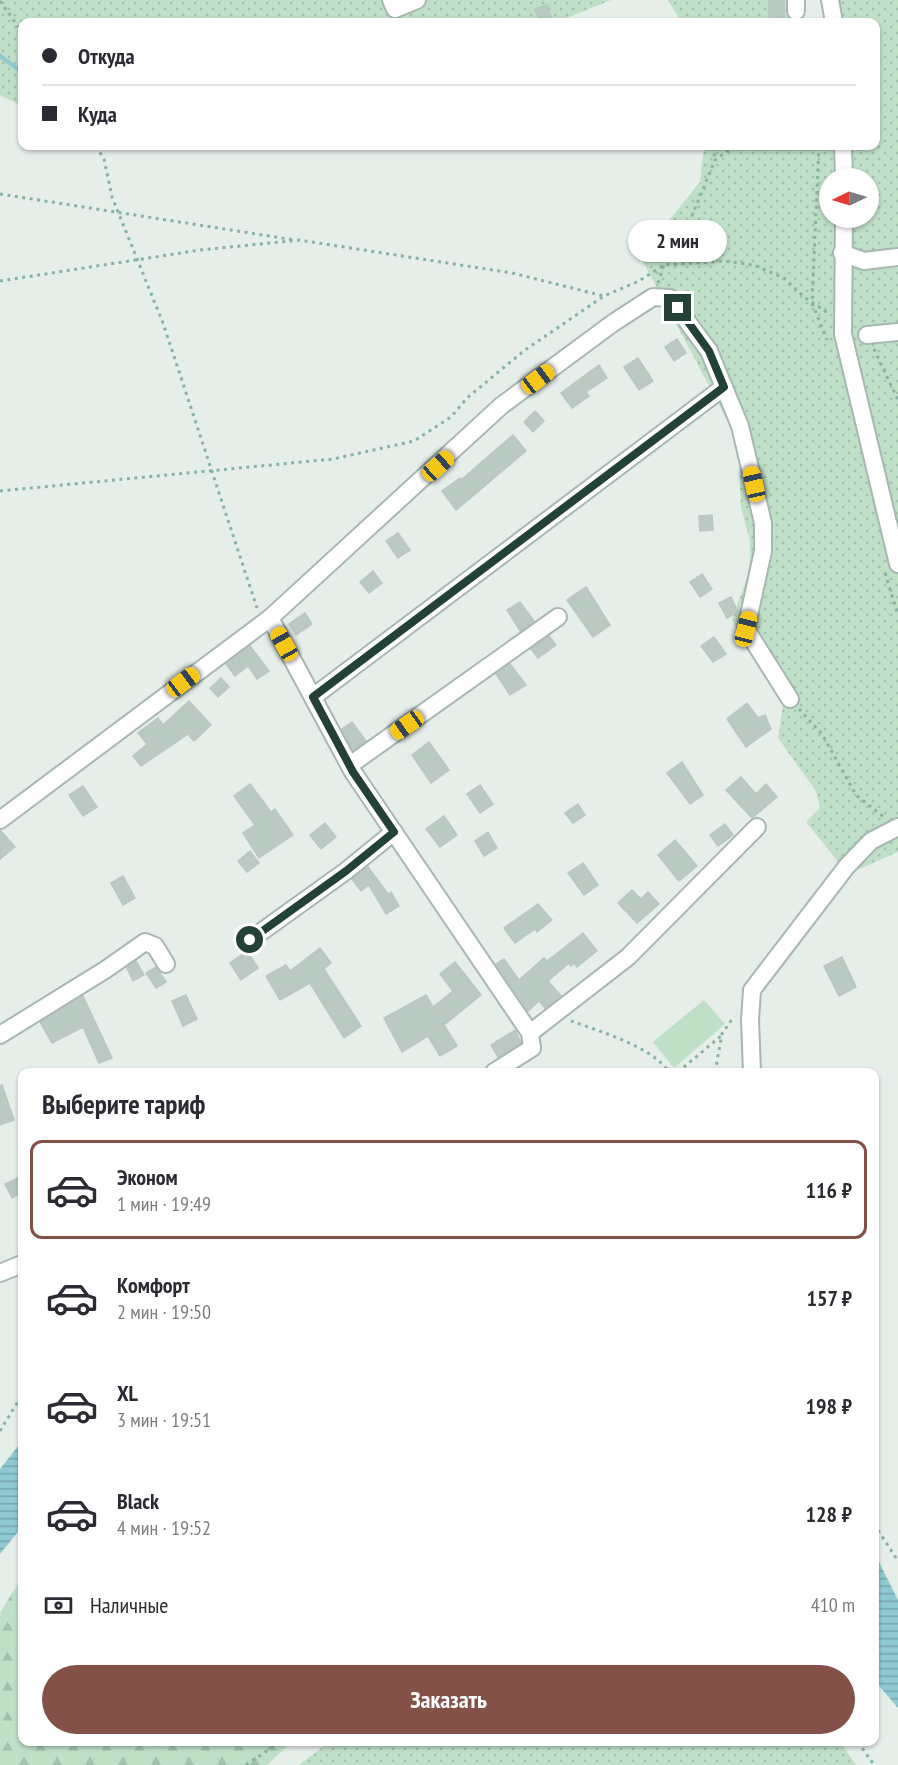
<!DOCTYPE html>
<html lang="ru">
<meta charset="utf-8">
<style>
:root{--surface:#fff;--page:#f7f7f7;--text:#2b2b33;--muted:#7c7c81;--line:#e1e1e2;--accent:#845148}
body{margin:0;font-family:"PT Sans Narrow",sans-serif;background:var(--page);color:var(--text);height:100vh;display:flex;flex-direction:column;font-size:22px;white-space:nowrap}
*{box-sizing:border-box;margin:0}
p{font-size:20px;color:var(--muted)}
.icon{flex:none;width:33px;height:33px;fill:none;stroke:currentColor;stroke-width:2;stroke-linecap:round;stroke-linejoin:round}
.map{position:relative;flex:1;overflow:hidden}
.panel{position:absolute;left:18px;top:1068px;width:861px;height:678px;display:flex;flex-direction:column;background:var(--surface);border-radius:12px;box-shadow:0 2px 4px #0004}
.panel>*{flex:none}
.hud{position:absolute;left:18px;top:18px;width:862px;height:132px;border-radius:12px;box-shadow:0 2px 4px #0004;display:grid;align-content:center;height:132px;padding:0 24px;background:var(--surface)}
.needle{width:39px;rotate:265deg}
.controls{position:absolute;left:819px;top:168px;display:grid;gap:12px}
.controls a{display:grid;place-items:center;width:60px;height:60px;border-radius:50%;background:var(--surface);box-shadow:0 2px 4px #0004;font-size:30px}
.end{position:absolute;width:27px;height:27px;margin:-14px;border:8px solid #244138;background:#fff;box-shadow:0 0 0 3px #fff}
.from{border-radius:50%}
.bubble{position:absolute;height:42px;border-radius:21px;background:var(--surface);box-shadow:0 2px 4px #0004;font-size:20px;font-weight:600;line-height:42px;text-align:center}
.car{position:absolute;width:18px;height:36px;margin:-18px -9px;border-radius:8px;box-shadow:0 0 4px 2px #0007;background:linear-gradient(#f5c518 24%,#345 0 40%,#f5c518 0 76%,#345 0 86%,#f5c518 0)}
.hud b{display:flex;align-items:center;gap:21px;height:57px;font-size:22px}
.hud b+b{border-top:2px solid var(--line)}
.hud i{width:15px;height:15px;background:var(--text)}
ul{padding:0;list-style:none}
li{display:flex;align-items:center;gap:18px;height:99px;margin:0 12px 9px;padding:0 12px;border:3px solid transparent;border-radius:12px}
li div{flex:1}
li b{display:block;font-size:22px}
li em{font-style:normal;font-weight:600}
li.current{border-color:var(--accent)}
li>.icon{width:54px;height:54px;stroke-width:1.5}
h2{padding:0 24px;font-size:27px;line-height:72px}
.pay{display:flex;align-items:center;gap:15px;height:66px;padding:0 24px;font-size:22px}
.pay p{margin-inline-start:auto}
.button{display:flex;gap:12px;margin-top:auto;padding:12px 24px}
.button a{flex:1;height:69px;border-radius:36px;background:var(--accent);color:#fff;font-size:24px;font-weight:600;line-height:69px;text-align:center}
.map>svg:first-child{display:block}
.green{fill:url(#green-dots);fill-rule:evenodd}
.forest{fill:url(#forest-firs)}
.pitch{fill:#bfdfc6}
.water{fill:url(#water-rules)}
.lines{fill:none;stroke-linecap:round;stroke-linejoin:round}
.stream{stroke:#8fcad2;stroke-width:4.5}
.building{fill:#bbc9c3;stroke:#b8c8c1;stroke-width:1.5}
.minor-casing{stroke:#a8b7b1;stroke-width:20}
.path{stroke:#86b2a2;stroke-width:3;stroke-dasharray:3 4.5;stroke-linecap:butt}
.minor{stroke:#fff;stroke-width:16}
.route{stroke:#244138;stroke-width:8}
</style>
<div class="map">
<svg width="898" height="1765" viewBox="0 0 898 1765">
<defs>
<pattern id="green-dots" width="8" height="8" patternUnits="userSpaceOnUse" patternTransform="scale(1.5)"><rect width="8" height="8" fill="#bfdfc6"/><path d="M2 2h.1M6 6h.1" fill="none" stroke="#a4c1ab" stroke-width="1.8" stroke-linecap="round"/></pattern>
<pattern id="forest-firs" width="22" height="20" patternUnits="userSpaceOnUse" patternTransform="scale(1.5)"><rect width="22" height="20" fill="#bfdfc6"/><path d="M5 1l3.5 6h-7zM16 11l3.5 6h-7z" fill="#a4c1ab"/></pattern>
<pattern id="water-rules" width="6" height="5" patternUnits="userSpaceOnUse" patternTransform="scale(1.5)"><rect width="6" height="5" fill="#8fcad2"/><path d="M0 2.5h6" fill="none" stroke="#75a6ab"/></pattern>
</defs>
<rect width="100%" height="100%" fill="#e6eeea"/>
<g class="green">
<polygon points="0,0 611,0 557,22 22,22 22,106 0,95"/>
<polygon points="668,0 794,0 797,22 681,22"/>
<path d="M839,0H898V852L848,874L806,822L820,808L816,791L778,738L783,705L732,620L748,575L750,558V540L741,508L739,463L730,425L640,256L700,182L704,146H876V22H843ZM830,178H868V218H830Z"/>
<polygon points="329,1742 840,1742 856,1765 299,1765"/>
</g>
<polygon class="forest" points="22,1577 22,1742 292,1742 267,1765 0,1765 0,1613"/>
<polygon class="pitch" points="704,1000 725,1024 674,1068 653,1042"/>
<g class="water">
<polygon points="22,1441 22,1527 0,1554 0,1469"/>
<polygon points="874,1552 898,1600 898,1708 875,1681"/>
</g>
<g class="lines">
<polyline class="stream" points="0,56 22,72"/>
</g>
<g class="building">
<rect x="769" y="0" width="15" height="17"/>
<polygon points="547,5 552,19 540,22 535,9"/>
<polygon points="677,339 686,353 674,361 665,347"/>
<polygon points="638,358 653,381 639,390 624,367"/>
<polygon points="599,365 607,378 586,392 589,396 572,408 561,393"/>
<polygon points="535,411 544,421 533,432 524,422"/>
<polygon points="513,435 526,451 456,510 442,491 460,478 461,480"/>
<polygon points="712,515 713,530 700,531 699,516"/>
<polygon points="398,533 410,550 398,558 386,541"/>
<polygon points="373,571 382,583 369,593 360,582"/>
<polygon points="702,574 712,589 700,597 690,582"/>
<polygon points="586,587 610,625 593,637 567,600"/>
<polygon points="731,597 738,612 727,618 719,603"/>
<polygon points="520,602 534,621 520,631 507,610"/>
<polygon points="305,613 312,624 296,635 289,624"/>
<polygon points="549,636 556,645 538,658 531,649"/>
<polygon points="714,637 726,654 713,662 701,646"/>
<polygon points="250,646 269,671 257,679 248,666 235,676 226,664"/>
<polygon points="510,664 526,685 510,695 496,674"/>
<polygon points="221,678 229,687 218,697 210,688"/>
<polygon points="189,701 211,725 194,741 188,734 141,766 133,756 147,744 138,733 158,718 163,725"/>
<polygon points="747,703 758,718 765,715 771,729 746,747 727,719"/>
<polygon points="352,722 366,741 353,750 342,729"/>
<polygon points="429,742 449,770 431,783 412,755"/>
<polygon points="682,762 703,795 690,804 667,773"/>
<polygon points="741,777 756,794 766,784 777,797 752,818 726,790"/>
<polygon points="250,784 271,812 275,809 293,835 259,858 243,833 255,825 234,796"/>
<polygon points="480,785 493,804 480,813 467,794"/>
<polygon points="83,786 97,807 83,816 69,795"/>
<polygon points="578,804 585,815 573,823 565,813"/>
<polygon points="444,816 457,835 440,847 426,829"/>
<polygon points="325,823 336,837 321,849 310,835"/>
<polygon points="725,824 733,835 718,846 710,835"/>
<polygon points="0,830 15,847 0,859"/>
<polygon points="488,832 497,848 484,856 475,841"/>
<polygon points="675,840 697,866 679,881 658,855"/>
<polygon points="250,851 259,863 247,872 238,861"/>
<polygon points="583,863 598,885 584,895 568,873"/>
<polygon points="368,867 388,894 391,892 399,906 386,914 369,885 361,891 352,879"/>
<polygon points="123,876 135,898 123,905 111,883"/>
<polygon points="632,890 641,899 648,892 659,904 637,923 618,903"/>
<polygon points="538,904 552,920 537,932 535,929 515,943 504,928"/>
<polygon points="583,933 597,951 577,967 574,963 571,966 569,963 548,981 561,996 545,1008 539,1001 528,1011 496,964 504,959 519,980 544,958 547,961"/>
<polygon points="320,948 331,963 324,969 361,1026 344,1038 310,983 280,1000 266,976 286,965 290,971"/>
<polygon points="247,951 258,968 241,980 230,963"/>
<polygon points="842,957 856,987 839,996 824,966"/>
<polygon points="136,961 144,975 133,981 127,968"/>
<polygon points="455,962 481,995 444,1025 457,1046 440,1056 428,1036 402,1052 384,1018 426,995 433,1007 453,991 440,974"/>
<polygon points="156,967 166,982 156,988 146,973"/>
<polygon points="186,995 197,1019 183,1026 172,1001"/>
<polygon points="83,996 112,1058 99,1063 83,1027 52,1043 40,1022"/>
<polygon points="515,1030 521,1043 498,1057 491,1045"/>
<polygon points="2,1085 14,1120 0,1125 0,1086"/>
<polygon points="22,1176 22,1192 12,1198 5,1184"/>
</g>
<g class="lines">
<defs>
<g id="minor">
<polyline points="391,0 395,9 417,0"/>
<polyline points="830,0 834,22"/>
<polyline points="796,11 796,0"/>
<polyline points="843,146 844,178"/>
<polyline points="844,218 843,334 898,564"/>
<polyline points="842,253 864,261 898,257"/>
<polyline points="867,335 898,332"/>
<polyline points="270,618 501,406 613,323 653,297 670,298 709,351 740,426 763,523 763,551 746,629 790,699"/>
<polyline points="313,697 724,387"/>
<polyline points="350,765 558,617"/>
<polyline points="0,820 270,618 353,772 530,1033 628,957 757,827"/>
<polyline points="250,940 346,871 394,832"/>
<polyline points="0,1035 105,970 145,942 155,946 166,964"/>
<polyline points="494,1072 532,1048 530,1033"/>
<polyline points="752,1072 750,1020 752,990 847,866 871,841 898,827"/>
<polyline points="0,1273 22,1264"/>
</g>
</defs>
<use href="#minor" class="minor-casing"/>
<g class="path">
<polyline points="0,1 22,32"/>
<polyline points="96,146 104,159 112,197 163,323 257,608"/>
<polyline points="713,146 715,160"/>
<polyline points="819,146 812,303 827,340"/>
<polyline points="0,194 295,240"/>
<polyline points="0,281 200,250 299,240 512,273 604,296 639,281 664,265 724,261 754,265 784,278 804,297 828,313"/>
<polyline points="658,283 664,265 687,228 715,160 734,146"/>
<polyline points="874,349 898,400"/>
<polyline points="0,491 333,459 414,441 451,417 467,398 525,350 604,296"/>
<polyline points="885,573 898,615"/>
<polyline points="799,709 822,734 856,795 885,818"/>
<path d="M571,1021C599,1031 653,1047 669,1072"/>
<polyline points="678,1072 721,1036"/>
<polyline points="715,1072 722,1034 734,1016"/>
<polyline points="0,1431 22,1395"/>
<polyline points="874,1524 898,1561"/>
<polyline points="858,1742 874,1765"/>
<polyline points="246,1765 280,1742"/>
</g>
<use href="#minor" class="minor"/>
</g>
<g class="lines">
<polyline class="route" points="250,940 346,871 394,832 353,772 313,697 724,387 709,351 678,308"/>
</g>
</svg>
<div class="controls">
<a><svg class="needle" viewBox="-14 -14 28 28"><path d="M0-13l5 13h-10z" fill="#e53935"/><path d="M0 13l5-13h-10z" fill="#7c7c81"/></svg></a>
</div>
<i class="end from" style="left:250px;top:940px"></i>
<i class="end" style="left:678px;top:308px"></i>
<div class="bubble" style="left:628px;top:220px;width:99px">2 мин</div>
<i class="car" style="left:538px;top:379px;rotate:53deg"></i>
<i class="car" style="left:438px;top:466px;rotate:48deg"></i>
<i class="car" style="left:754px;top:484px;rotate:347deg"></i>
<i class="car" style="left:746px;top:629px;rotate:14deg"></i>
<i class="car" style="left:284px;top:644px;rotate:331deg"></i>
<i class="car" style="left:183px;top:682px;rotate:53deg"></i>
<i class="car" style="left:407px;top:725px;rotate:235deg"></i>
<div class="hud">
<b><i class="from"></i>Откуда</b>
<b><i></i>Куда</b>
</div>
<section class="panel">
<h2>Выберите тариф</h2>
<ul>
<li class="current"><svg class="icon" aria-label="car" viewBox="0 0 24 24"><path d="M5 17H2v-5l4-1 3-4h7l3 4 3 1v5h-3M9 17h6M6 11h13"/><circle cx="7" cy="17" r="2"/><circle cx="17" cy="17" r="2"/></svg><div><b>Эконом</b><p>1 мин · 19:49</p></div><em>116 ₽</em></li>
<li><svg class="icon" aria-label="car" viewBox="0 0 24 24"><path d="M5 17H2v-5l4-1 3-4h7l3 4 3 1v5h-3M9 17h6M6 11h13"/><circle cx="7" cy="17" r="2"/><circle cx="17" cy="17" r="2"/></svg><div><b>Комфорт</b><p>2 мин · 19:50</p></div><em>157 ₽</em></li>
<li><svg class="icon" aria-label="car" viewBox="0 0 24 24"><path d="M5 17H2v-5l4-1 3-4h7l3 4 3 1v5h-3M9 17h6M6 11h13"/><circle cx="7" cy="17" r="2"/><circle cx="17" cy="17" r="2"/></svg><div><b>XL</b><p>3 мин · 19:51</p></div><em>198 ₽</em></li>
<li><svg class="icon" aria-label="car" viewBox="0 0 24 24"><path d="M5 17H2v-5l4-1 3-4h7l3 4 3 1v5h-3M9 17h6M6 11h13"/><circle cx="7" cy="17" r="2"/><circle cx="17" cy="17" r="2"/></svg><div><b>Black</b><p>4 мин · 19:52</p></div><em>128 ₽</em></li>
</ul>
<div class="pay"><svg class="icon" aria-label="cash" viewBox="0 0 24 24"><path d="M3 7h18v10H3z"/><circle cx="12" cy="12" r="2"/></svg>Наличные<p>410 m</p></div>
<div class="button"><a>Заказать</a></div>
</section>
</div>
